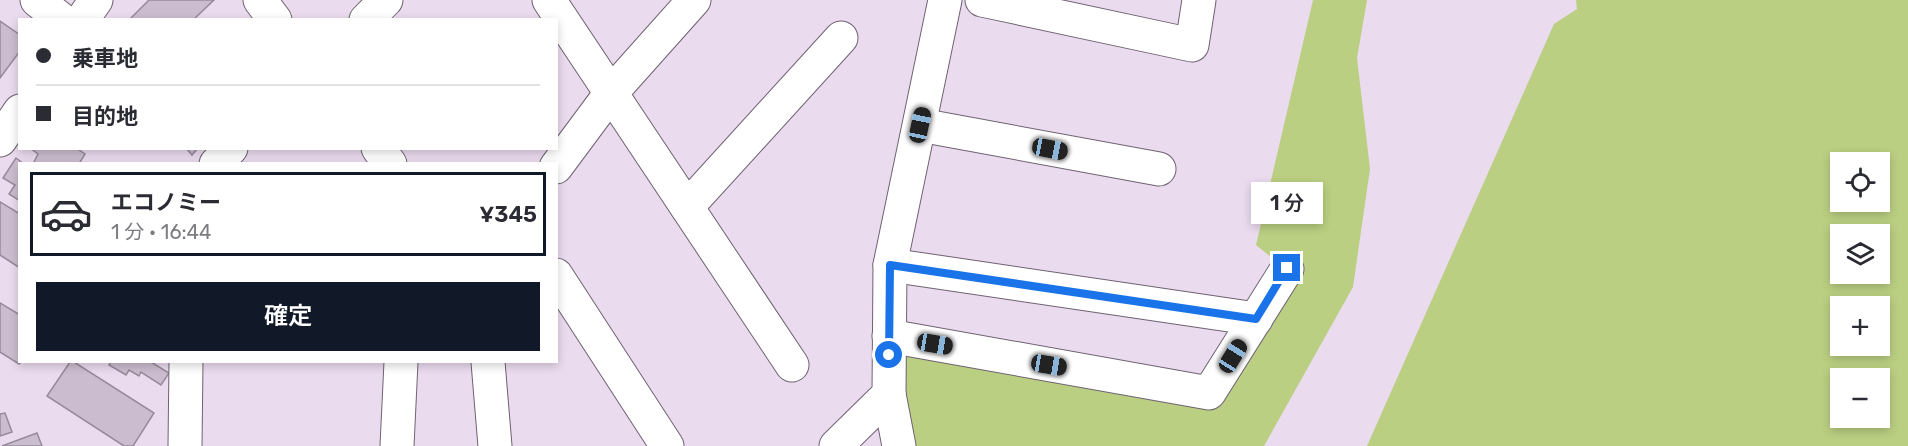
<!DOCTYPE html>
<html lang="ja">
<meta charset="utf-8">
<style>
:root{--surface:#fff;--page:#f2f2f3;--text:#2b2b33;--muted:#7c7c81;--line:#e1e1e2;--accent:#111827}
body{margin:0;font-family:Rubik,"Noto Sans JP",sans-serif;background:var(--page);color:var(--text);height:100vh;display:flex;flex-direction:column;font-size:22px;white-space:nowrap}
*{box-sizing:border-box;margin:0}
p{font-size:20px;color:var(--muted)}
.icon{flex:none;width:33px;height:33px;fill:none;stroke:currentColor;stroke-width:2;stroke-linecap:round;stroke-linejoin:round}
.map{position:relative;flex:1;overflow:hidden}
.details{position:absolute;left:18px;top:162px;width:540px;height:201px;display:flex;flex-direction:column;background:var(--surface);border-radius:0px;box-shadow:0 3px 9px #0003}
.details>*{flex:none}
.hud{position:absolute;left:18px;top:18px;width:540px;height:132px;border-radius:0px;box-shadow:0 3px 9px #0003;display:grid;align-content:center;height:132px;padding:0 18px;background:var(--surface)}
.controls{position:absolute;left:1830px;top:152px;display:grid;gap:12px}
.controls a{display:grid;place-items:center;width:60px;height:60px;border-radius:0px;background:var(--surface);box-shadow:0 3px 9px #0003;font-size:30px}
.end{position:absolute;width:27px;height:27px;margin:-14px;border:8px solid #1a73e8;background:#fff;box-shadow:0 0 0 3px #fff}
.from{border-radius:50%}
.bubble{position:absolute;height:42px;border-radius:0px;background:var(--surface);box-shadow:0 3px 9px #0003;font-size:20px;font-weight:600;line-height:42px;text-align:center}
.car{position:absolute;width:18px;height:36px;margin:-18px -9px;border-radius:8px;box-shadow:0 0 4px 2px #0007;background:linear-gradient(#222 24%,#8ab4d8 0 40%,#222 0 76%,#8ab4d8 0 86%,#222 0)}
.hud b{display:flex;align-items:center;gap:21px;height:57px;font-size:22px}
.hud b+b{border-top:2px solid var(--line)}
.hud i{width:15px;height:15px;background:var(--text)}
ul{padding:10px 0 0;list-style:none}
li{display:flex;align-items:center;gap:18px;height:84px;margin:0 12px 9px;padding:0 6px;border:3px solid var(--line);border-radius:0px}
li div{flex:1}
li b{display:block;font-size:22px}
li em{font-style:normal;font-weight:600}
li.selected{border-color:var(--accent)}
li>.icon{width:54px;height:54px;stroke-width:1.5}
.primary-button{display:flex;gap:12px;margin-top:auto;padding:12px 18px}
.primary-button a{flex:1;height:69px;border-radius:0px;background:var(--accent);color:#fff;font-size:24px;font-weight:600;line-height:69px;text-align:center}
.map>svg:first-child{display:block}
.green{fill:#bacf82;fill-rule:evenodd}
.building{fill:#cbbdcf;stroke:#988a9b;stroke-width:1.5}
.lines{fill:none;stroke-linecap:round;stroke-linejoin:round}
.minor-casing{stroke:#6f6272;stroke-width:35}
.minor{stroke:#fff;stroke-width:33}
.route{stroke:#1a73e8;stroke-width:8}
</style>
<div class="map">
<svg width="1908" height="446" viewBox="0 0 1908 446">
<rect width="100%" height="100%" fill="#eadbee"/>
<g class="green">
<polygon points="1313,0 1367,0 1357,58 1370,169 1353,287 1264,446 900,446 889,336 1209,393 1286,269 1256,245"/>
<path d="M1576,0H1908V446H1367L1554,24L1577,9ZM1840,162H1880V201H1840ZM1840,234H1880V273H1840ZM1840,306H1880V345H1840ZM1840,378H1880V417H1840Z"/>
</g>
<g class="building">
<polygon points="149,0 214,0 193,20 129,20"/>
<polygon points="0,21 20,35 20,51 0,78"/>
<polygon points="30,148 76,148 85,154 79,164 33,164 38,154"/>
<polygon points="186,148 198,148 192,155"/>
<polygon points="16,158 24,164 20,164 20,201 9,194 15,185 3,178"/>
<polygon points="0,202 20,214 20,268 0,255"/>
<polygon points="0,303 20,315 21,362 19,364 0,352"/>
<polygon points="70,362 74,362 154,413 133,446 124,446 47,396"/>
<polygon points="111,362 151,362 169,373 161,385 141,372 139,376 129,370 126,375 109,365"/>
<polygon points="5,413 12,432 0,436 0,414"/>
<polygon points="37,433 42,446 2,446"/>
</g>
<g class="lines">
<defs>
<g id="minor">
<polyline points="37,0 62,20"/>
<polyline points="260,0 275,20"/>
<polyline points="549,0 792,365"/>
<polyline points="982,0 1192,45 1199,0"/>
<polyline points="82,20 96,0"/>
<polyline points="366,20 386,0"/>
<polyline points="920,125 1159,169"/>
<polyline points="0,140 20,111"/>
<polyline points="378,148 390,164"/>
<polyline points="216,164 231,148"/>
<polyline points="556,167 611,93 694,0"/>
<polyline points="687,207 841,38"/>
<polyline points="890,265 1256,319"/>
<polyline points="556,275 667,446"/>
<polyline points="889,336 1209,393 1287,269"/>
<polyline points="488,362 495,446"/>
<polyline points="889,394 899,446"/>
<polyline points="185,446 186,362"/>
<polyline points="397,446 401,362"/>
<polyline points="836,446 889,394 890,265 945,0"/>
</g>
</defs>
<use href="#minor" class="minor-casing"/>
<use href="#minor" class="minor"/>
</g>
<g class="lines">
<polyline class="route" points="889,355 890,265 1256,319 1287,268"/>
</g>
</svg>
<div class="controls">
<a><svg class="icon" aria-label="locate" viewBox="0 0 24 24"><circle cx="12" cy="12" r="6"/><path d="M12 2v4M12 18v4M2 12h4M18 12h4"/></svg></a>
<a><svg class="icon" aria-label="layers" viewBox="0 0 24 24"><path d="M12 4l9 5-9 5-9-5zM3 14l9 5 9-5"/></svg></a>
<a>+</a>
<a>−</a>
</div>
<i class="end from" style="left:889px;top:355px"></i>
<i class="end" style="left:1287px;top:268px"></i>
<div class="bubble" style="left:1251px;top:182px;width:72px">1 分</div>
<i class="car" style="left:920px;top:125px;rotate:12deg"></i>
<i class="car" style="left:1050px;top:149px;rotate:101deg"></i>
<i class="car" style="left:935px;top:344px;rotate:100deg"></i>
<i class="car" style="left:1233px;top:356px;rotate:32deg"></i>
<i class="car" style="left:1049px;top:365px;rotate:100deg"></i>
<div class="hud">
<b><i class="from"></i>乗車地</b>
<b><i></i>目的地</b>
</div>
<section class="details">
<ul>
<li class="selected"><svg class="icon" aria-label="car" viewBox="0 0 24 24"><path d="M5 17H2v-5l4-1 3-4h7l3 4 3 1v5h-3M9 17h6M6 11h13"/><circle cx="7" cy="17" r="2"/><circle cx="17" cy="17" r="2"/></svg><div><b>エコノミー</b><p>1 分 · 16:44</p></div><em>¥345</em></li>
</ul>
<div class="primary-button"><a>確定</a></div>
</section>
</div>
